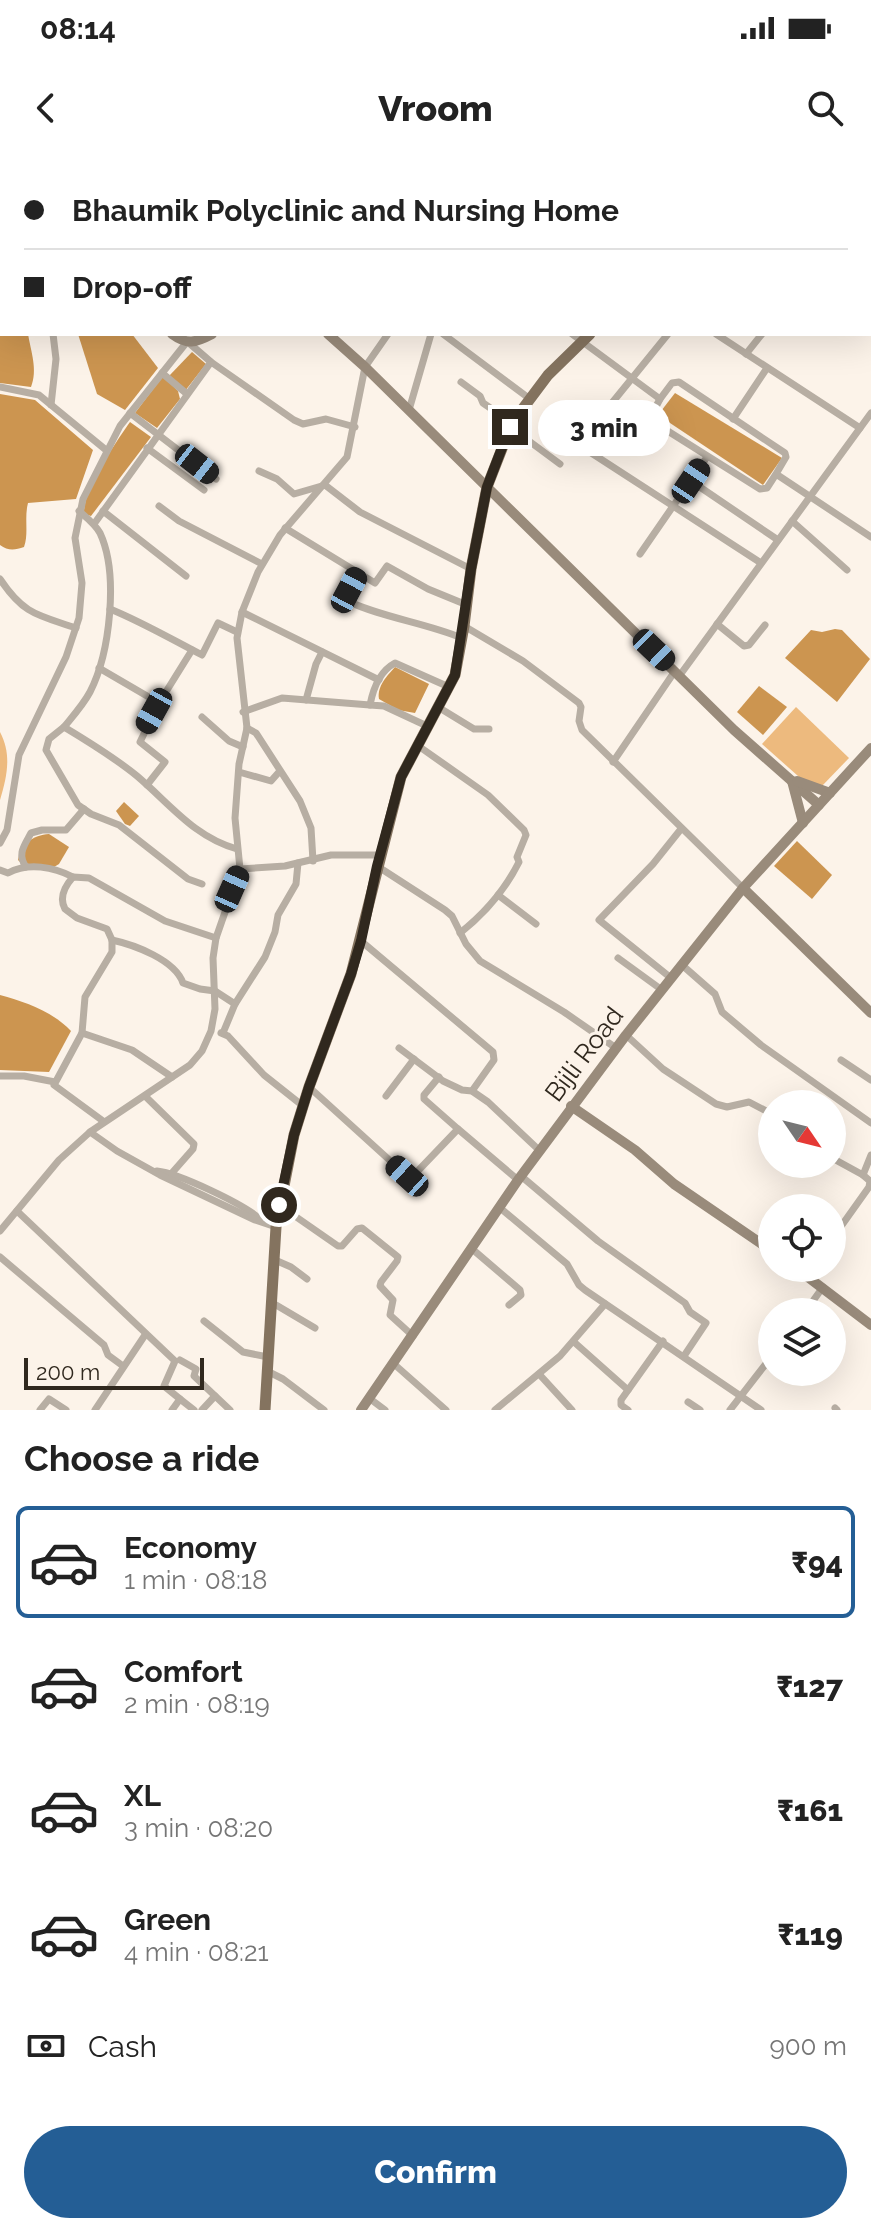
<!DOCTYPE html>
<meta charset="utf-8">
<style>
:root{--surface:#fff;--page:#f6f6f6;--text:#222;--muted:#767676;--line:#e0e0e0;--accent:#245e95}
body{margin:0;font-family:Raleway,sans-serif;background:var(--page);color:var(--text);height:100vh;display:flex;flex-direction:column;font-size:30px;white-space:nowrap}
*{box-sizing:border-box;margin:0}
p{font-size:26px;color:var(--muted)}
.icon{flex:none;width:44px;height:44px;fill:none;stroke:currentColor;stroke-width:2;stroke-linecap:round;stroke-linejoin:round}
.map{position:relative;height:1250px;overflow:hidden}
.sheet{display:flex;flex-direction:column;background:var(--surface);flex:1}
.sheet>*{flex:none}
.guide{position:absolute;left:0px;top:0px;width:872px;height:176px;box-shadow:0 8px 32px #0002;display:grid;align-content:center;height:176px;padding:0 24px;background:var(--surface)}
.needle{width:52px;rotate:125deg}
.tools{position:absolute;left:758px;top:930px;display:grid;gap:16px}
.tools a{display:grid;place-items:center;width:88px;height:88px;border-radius:50%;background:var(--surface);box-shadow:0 8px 32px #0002;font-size:40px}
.scale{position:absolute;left:24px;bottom:20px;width:180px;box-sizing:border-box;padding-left:8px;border:4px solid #30281e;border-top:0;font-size:22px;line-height:28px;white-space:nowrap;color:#30281e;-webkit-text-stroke:6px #fcf3e9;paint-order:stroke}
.end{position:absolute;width:36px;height:36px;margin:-18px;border:10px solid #30281e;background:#fff;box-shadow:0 0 0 4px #fff}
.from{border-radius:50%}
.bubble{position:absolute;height:56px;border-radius:28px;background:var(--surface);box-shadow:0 8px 32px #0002;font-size:26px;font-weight:800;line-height:56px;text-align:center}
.car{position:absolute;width:24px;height:48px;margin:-24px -12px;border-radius:10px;box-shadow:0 0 6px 2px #0007;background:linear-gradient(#222 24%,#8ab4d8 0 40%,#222 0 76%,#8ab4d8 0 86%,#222 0)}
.guide b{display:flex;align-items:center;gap:28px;height:76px;font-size:30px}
.guide b+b{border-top:2px solid var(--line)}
.guide i{width:20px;height:20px;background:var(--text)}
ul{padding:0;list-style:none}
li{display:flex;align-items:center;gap:24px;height:112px;margin:0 16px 12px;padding:0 8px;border:4px solid transparent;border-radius:12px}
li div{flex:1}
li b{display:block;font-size:30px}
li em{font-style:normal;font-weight:800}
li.selected{border-color:var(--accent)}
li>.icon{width:72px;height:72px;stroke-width:1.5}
h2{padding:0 24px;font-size:36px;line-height:96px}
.pay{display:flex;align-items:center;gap:20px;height:88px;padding:0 24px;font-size:30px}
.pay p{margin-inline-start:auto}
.button{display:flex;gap:16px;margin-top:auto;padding:16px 24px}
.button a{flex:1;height:92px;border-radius:48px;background:var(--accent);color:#fff;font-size:32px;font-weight:800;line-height:92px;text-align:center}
.status{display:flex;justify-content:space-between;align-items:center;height:56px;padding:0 40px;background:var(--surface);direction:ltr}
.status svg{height:22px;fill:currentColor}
header{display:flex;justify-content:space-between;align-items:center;height:104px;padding:0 24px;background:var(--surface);font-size:36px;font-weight:800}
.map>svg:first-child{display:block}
.green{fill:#edba7e}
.water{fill:#cc9550}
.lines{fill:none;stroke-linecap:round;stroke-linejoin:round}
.street{stroke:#b7aea3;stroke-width:7}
.secondary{stroke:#998b7b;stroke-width:10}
.primary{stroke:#84735f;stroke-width:11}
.route{stroke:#30281e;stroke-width:10}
.labels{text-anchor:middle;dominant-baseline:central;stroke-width:6;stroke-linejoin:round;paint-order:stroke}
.street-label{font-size:26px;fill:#30281e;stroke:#fcf3e9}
</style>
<div class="status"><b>08:14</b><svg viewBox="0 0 49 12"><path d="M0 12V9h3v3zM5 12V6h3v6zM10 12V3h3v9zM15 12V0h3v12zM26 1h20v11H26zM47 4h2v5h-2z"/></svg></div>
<header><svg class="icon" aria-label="back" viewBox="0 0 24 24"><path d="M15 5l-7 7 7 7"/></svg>Vroom<svg class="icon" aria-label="search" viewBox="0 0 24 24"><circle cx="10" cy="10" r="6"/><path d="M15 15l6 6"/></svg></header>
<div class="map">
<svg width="871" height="1250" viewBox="0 0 871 1250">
<rect width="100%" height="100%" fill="#fcf3e9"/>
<g class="green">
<polygon points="796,547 849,598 821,627 807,624 762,584"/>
<path d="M0,572C12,595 7,616 0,640Z"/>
</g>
<g class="water">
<path d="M0,113L2,174H28C31,192 38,210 31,227L0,223Z"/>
<polygon points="78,174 132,174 158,208 125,250 97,234"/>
<polygon points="192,192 206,204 185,231 169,216"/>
<polygon points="163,216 178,231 180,239 157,268 135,253"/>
<polygon points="675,233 782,298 763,325 658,255"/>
<path d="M0,234L35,240L93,290L76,339L28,343C24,358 29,373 24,387C15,390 8,391 0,385Z"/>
<path d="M130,262L151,277L91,356L84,354C82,331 116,282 130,262Z"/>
<polygon points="835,469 842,470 870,499 837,542 785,498 811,470 822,472"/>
<path d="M395,507L429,524L415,553L398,550L379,539C377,526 387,516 395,507Z"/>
<polygon points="759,526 787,547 763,575 737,552"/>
<polygon points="124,642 139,656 130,666 125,664 116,651"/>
<path d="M49,674L69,687L59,704L54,707L21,703L18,700C21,684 33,675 49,674Z"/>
<polygon points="797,681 832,715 812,739 774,706"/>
<path d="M0,835C26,842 53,852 71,871L49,912L0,910Z"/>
</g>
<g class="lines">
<g class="street">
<polyline points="313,0 316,2"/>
<polyline points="521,0 524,2"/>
<polyline points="575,0 577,2"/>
<polyline points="90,2 92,0"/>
<polyline points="174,2 175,0"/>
<polyline points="239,2 240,0"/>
<polyline points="608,2 611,0"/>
<polyline points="870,41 871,40"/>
<polyline points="443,174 530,239"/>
<polyline points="572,174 660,239"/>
<polyline points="716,174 860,268"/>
<polyline points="189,183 211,202 294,260 303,264 326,259 355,267"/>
<polyline points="746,194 762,174"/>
<polyline points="162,213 187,234"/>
<polyline points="461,222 480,236 483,243 512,263"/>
<polyline points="0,227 39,235 106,290"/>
<polyline points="51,245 56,199 53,174"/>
<polyline points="607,249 668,174"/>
<polyline points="409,250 431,174"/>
<polyline points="130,253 216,319"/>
<polyline points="733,259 767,208"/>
<polyline points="510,267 560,304"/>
<polyline points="579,285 761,403"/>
<polyline points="147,288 204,330"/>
<polyline points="259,311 277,319 294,334 325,325 360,352 471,409"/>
<polyline points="776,314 767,328 760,329 655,263 651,256 660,239 672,223 679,222 785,293 786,297 776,314 871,377"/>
<polyline points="691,321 778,380"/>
<polyline points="159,346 179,361 262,404"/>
<polyline points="103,351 186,416"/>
<polyline points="792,361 847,410"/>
<polyline points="94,364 211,202"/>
<polyline points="285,368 375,423 387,406 428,429 467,445"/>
<polyline points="640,394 707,297"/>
<path d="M358,414L345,440C383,458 423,462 462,478"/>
<path d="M0,419C24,455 38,455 76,468"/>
<path d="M110,449C142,462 171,479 202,495L218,463L237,472"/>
<polyline points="242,452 379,520"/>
<polyline points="717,464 744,486 749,485 765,465"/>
<polyline points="464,466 523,501 579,543 581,547 579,561 582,570 743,728"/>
<polyline points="99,508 159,543 140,582 165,602 147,625"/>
<polyline points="680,515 871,253"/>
<polyline points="306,540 316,504 322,492"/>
<polyline points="159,543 192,490"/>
<polyline points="438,547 474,569 489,569"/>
<polyline points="243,552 282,538 370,545"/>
<polyline points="202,557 229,581 243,587"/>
<path d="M427,566L384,546L370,545C373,529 380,511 395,503L449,527"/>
<path d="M64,567C73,556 83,545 90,532C110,493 119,414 100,373C95,364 87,358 79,351"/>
<polyline points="247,568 256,573 300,641 311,668 313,701"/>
<path d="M417,585L488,635L524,670L526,675L517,697L519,702C505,730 484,754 460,773"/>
<polyline points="613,602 675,511"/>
<polyline points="239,612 271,621 279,612"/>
<polyline points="0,683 7,670 19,595 66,497 79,458 82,423 75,378 83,339 120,266 186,183"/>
<polyline points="377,706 445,750 452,756 466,784 480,801 564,852 616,888"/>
<path d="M26,707C17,694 24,686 31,673L42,670H66L84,649"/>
<polyline points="240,709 285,706 331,695 382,695"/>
<path d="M0,710L8,713C28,702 54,707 73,717"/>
<path d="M202,724L188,719L119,665L91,654L78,645L46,590L49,579L64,567C89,582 115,598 137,616C170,644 194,677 237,689"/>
<polyline points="498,735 536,764"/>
<path d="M112,780C135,785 175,800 183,823L200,829L215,831L235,844"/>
<polyline points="361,781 493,892 494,900 472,931"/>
<polyline points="618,798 662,830"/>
<polyline points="682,805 715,834 722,852 761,885 871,963"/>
<polyline points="671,818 599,760 653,704 681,669"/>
<polyline points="82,873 132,890 172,917"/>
<polyline points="221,873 228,876 264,915 303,946"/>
<polyline points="223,873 235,844 265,797 275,772 278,755 296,724 298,703"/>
<polyline points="626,875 663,909 716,944 727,947 749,942 772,954"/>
<polyline points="399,888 443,921 462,930 472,931 488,942 540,991"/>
<polyline points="841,900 871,920"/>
<polyline points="0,916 24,916 55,922"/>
<polyline points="439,917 424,935 424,939 458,969"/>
<polyline points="309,927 407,1016 413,1016 458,969 518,1020"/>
<polyline points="145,936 194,984 193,989 171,1014"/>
<polyline points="386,936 414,899"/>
<path d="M103,961L54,925L82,873L85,837L112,792V780L107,769L77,758L65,749C59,738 65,726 73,717L89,718L165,761L216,778"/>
<polyline points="90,972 190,905 202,891 211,871 215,849 213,798 216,778 240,709 235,658 239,604 247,568 237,478 242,452 258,412 280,375 347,297 365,207 388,174"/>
<polyline points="832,998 863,1015 871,995"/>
<path d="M157,1011C178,1013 246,1045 261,1060"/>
<polyline points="521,1016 598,1081 685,1143 690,1152 706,1163 684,1196"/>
<polyline points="279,1045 338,1086 342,1086 357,1069 362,1068 398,1097 397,1101 381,1122 380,1126 393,1140 390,1155 413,1176"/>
<polyline points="499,1047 567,1104 579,1125 585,1130 761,1250"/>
<polyline points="17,1051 175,1201 164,1226 180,1239 172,1250"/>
<polyline points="0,1071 59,1000 90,972 117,991 160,1015 255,1060 276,1067"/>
<polyline points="832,1079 869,1027 870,1021 863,1015"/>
<polyline points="471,1088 520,1130 521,1135 509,1145"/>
<polyline points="0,1097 104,1185 108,1195 123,1206"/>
<polyline points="275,1100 291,1107 307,1119"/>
<polyline points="814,1120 819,1108"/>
<polyline points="271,1142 315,1168"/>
<polyline points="805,1152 823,1127"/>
<polyline points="204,1161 243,1192 268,1197"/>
<polyline points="574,1182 628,1230"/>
<polyline points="180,1200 196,1209 194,1216 230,1250"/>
<polyline points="394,1204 446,1250"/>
<polyline points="267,1211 283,1219 324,1250"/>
<polyline points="539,1214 572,1250"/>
<polyline points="369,1238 385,1250"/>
<polyline points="180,1239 194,1250"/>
<polyline points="688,1242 700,1250"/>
<polyline points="835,1248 837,1250"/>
<polyline points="40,1250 49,1239 66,1250"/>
<polyline points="95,1250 145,1175"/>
<polyline points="202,1250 215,1236"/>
<polyline points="495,1250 560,1196 605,1144"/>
<polyline points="628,1250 621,1245 621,1240 663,1181"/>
<polyline points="730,1250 772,1196"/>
</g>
<g class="secondary">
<polyline points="0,36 2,37"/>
<polyline points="870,136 871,137"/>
<path d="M172,174C187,185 195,183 212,174"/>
<polyline points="328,174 365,207 734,570 819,645"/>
<polyline points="792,621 803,663"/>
<polyline points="797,621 830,633"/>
<polyline points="743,728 871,853"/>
<polyline points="571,946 635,990 674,1024 772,1091"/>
<polyline points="796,1108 871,1165"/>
<polyline points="361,1250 518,1020 626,875 743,728 871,588"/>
</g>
<g class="primary">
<polyline points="723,2 724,0"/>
<polyline points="779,2 781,0"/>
<polyline points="265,1250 276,1067 294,975 309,927 351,814 401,617 455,515 464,466 471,409 487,327 512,263 548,215 590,174"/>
</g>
</g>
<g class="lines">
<polyline class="route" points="279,1045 294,975 309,927 351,814 361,781 377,706 401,617 455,515 471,409 487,327 510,267"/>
</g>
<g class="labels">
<g class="street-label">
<text transform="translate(584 894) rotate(-53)">Bijli Road</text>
</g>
</g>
</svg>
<div class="tools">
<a><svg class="needle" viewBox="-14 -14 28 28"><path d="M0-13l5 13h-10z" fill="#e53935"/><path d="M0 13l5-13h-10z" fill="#767676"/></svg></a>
<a><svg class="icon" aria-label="locate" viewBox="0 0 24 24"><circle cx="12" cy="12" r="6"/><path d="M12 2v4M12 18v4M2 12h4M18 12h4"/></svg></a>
<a><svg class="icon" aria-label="layers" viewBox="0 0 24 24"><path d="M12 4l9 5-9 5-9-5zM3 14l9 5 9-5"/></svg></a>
</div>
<div class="scale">200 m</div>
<i class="end from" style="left:279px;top:1045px"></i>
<i class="end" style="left:510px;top:267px"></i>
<div class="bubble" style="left:538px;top:240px;width:132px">3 min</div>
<i class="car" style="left:197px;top:304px;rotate:128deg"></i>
<i class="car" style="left:691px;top:321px;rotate:34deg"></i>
<i class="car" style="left:349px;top:430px;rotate:28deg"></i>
<i class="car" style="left:654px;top:490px;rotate:134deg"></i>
<i class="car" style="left:154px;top:551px;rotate:209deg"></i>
<i class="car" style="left:232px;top:729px;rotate:24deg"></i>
<i class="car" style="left:407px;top:1016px;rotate:312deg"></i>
<div class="guide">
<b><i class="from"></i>Bhaumik Polyclinic and Nursing Home</b>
<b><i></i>Drop-off</b>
</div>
</div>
<section class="sheet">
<h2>Choose a ride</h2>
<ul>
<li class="selected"><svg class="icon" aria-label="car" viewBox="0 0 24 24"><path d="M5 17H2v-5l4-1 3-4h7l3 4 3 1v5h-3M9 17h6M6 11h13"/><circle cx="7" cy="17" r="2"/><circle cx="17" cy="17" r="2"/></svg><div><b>Economy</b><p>1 min · 08:18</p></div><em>₹94</em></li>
<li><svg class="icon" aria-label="car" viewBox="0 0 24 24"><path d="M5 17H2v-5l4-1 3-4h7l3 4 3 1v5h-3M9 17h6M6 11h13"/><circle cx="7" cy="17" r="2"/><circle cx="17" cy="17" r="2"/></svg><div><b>Comfort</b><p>2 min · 08:19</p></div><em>₹127</em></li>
<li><svg class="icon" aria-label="car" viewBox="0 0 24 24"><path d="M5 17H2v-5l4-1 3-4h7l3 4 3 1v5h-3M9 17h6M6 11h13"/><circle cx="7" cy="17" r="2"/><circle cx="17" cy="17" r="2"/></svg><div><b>XL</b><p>3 min · 08:20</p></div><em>₹161</em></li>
<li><svg class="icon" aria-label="car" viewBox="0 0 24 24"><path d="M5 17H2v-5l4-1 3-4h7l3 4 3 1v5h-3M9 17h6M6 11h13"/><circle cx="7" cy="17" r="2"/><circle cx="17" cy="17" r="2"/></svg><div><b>Green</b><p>4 min · 08:21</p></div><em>₹119</em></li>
</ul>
<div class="pay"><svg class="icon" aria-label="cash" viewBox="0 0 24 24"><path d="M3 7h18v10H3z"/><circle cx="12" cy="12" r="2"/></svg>Cash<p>900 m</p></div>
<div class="button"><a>Confirm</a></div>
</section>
